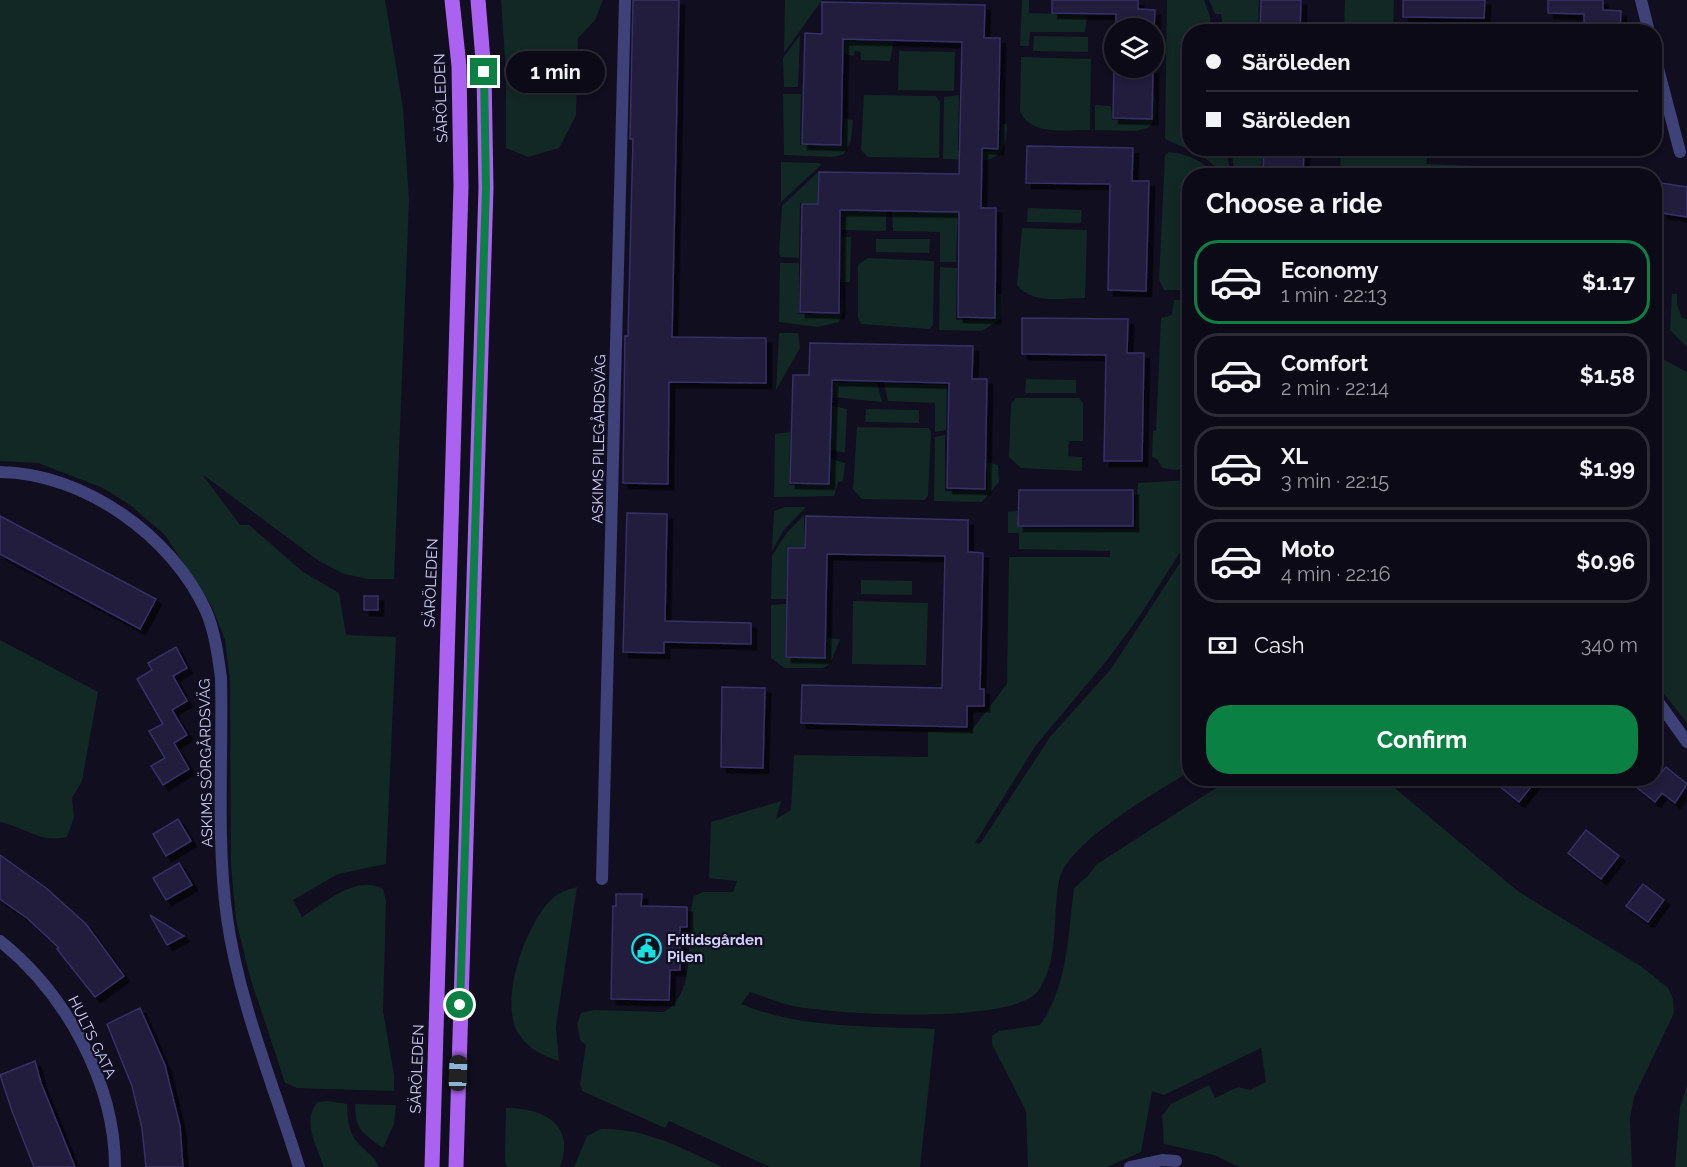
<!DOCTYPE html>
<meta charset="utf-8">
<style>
:root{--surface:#0c0a17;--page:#151320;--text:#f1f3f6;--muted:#9a9aa1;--line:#2c2b36;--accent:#0b8043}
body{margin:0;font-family:Raleway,sans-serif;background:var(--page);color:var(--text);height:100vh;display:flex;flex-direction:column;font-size:22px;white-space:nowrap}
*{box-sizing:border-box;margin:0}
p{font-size:20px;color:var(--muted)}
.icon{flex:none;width:33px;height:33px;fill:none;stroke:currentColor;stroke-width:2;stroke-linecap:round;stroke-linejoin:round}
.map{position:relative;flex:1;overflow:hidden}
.side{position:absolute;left:1182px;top:168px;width:480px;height:618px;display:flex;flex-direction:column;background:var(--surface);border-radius:24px;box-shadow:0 3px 9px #0003,0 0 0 2px var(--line)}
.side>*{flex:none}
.hud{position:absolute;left:1182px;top:24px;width:480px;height:132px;border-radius:24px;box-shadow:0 3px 9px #0003,0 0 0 2px var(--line);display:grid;align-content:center;height:132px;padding:0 24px;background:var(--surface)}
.tools{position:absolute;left:1104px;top:18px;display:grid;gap:12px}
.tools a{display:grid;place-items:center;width:60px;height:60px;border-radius:50%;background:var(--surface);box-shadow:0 3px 9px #0003,0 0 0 2px var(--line);font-size:30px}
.end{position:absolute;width:27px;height:27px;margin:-14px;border:8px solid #0b8043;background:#fff;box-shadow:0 0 0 3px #fff}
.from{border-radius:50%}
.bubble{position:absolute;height:42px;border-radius:21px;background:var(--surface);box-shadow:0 3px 9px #0003,0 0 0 2px var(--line);font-size:20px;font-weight:700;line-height:42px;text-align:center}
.car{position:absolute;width:18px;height:36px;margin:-18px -9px;border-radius:8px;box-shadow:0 0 4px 2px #0007;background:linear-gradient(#222 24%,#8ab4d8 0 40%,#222 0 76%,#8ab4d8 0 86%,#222 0)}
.hud b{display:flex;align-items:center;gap:21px;height:57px;font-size:22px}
.hud b+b{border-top:2px solid var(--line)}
.hud i{width:15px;height:15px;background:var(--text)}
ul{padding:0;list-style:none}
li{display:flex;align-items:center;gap:18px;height:84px;margin:0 12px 9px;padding:0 12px;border:3px solid var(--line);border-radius:24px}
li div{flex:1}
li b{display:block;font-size:22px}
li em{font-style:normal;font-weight:700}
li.current{border-color:var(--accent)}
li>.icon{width:54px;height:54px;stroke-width:1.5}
h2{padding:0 24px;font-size:27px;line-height:72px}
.pay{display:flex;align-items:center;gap:15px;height:66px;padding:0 24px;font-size:22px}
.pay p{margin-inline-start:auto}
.action{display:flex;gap:12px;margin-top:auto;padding:12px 24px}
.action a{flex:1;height:69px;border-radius:24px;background:var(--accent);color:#fff;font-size:24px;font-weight:700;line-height:69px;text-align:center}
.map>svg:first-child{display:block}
.green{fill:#122825}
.building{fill:#201c3e;stroke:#363167;stroke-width:1.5;filter:url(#shadow)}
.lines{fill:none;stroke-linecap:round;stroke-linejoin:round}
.minor{stroke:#3e4279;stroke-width:12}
.primary{stroke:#ac62f0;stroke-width:15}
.route{stroke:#0b8043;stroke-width:8}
.labels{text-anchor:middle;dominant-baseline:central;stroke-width:4.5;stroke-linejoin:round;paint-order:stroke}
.street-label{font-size:15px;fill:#d1d1fb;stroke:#100e1f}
.poi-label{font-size:15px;font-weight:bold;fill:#d1d1fb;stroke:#100e1f;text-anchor:start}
</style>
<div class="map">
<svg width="1687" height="1167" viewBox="0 0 1687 1167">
<defs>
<filter id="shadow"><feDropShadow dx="5.5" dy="5.5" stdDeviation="0" flood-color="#0009"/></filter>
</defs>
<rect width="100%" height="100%" fill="#100e1f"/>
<g class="green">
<path d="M0,0H385L403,108L409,200L394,579H368L344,574L319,561L202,474L240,525H249L303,572L339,593L346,635L396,637L386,864L338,874L293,900L302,917C325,903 356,874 383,889L386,901L383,1011L394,1075V1091L297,1088L285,1083L250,977L236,920L231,866L230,681L225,640L212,607L165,535L130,505L103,488L38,463L0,461Z"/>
<polygon points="501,0 603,0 595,20 578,38 576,115 559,148 528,157 506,148 506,73"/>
<polygon points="785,0 822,0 784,53"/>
<polygon points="1022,0 1029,0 1029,13 1087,15 1085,32 1030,32 1029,46 1020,46"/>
<polygon points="1167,0 1204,0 1210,16 1211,31 1190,32 1190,148 1226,149 1231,175 1226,175 1201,155 1165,139"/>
<polygon points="1209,0 1259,0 1258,31 1217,31 1217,27 1223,27 1221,14 1215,14"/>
<polygon points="1345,0 1394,0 1393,31 1344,31"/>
<polygon points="800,35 798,87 784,87 783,58"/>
<polygon points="1034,36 1088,37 1088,52 1033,51"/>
<polygon points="844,40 894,41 890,61 861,60 861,52 855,51 854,56 844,54"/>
<polygon points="899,51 955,52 954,91 898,90"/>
<path d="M1021,57L1091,59L1090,130C1066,129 1031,137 1020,111Z"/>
<polygon points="783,94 801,94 800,145 842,146 844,119 853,120 851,140 844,154 834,157 784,155"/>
<path d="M1153,94C1159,104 1157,120 1148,128L1136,131L1095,130V105L1111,106L1112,120H1152Z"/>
<polygon points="864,95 936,96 940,102 939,158 868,157 861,150"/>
<path d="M959,95L958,151H1000L1001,124H1007C1007,171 980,159 943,159L944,97Z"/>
<polygon points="1231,149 1262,149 1261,175 1235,175"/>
<polygon points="1341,149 1429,149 1426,164 1607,171 1624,175 1340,175"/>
<path d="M1169,152C1186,153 1205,162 1216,175L1190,176V467L1176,470L1163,468L1156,458L1152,457L1153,431H1156L1161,318L1172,315L1174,300H1186V290H1164L1159,280L1165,155Z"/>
<polygon points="781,162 817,163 822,164 781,202"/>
<polygon points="818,172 817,203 800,203 799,258 781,257 779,254 782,206"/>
<polygon points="1028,208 1082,210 1081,223 1027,222"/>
<polygon points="842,211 886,212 886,231 841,230"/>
<polygon points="892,212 958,212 956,262 940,262 940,232 893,231"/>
<path d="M1022,228L1087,230L1085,298C1061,298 1034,305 1017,285Z"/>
<polygon points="841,237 851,237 850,282 841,282"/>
<polygon points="876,239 930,239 929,253 876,252"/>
<polygon points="868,258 934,261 933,325 929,329 861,324 858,318 858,265"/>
<polygon points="780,263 799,263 799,314 840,314 842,298 843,311 839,322 818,327 779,322"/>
<polygon points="940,267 957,268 956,320 996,319 997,294 1002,294 1001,319 982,331 939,330"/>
<polygon points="1672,294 1677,294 1677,305 1682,318 1687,319 1687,347 1670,330"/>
<polygon points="779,333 798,333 800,348 776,390"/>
<polygon points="1655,355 1687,372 1687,723 1655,682"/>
<polygon points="1026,379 1076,380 1076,393 1025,393"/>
<polygon points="833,382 877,383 882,402 833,397"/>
<polygon points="884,383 947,385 946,430 935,432 935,403 888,401"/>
<polygon points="1016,398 1079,398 1083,403 1083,441 1069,441 1068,456 1082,457 1082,471 1021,468 1009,457 1011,404"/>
<polygon points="832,406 847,409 845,453 831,450"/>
<polygon points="866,409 919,410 919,423 865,422"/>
<polygon points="857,427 928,428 931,431 928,496 924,500 862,499 853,489"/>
<polygon points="790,432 789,485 831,485 831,459 845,463 843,481 838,482 834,496 774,497 775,434"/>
<polygon points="945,435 945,491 987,490 987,462 998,465 999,482 982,502 934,501 935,437"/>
<path d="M1189,480V538L1141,614L1108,659L1036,745L975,843L980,844L1050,737L1111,669L1189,549V772C1157,792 1066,843 1059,881C1052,915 1060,961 1038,991C1013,1025 830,1015 789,1005C776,1002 763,996 750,992L741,1004C801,1029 871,1026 935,1029L920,1167H770L669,1121L665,1128L582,1091L580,1084L586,1045L580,1040L577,1024L581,1013L594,1010L664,1012C700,992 684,930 694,896L703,892H733L737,881L709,878L711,822L781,801L776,819L791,810L794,755L928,757V731H971L1007,684L1009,557H1110V551L1019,549V533H1008V512L1017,511L1018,527L1135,529L1138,483Z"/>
<polygon points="785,507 806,507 783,531 772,551 774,511"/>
<polygon points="804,515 804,547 787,547 786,599 771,599 772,556 786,534"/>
<polygon points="861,580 912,581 912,595 861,594"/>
<polygon points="853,601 928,603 926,665 852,664"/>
<polygon points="786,604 785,658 826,658 827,638 840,639 830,664 823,668 785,668 771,658 771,605"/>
<path d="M0,640L98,692L82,781L72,798L74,817L67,837C38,843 28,828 0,822Z"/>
<path d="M1230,779H1384L1519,892L1642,967L1668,988L1673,999L1674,1013L1634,1097L1630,1118L1632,1167H1239L1214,1155L1164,1144L1162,1116L1171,1104L1209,1085L1215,1098L1238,1087L1250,1090L1266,1082L1261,1048L1164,1095L1152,1091L1141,1152L1107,1167H1028L1026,1111L992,1044V1036L999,1031L1040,1025C1068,986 1068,934 1074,888L1087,877L1097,864Z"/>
<path d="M577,887L556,1027L559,1061C542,1055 528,1049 518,1033C499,1000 525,927 549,902C557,893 566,890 577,887Z"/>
<polygon points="1687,1086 1687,1167 1675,1167 1680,1107"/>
<path d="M328,1101L347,1104C348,1122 348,1135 363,1148C370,1155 375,1158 379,1167H324C317,1147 301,1119 318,1102Z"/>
<path d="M355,1104L396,1105L394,1124L383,1148C363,1133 355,1131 355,1104Z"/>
<path d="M506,1108C543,1108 576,1124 560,1167H507L505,1161Z"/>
<path d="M601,1129C646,1128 682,1148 722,1167H574L587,1136Z"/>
</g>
<g class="building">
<polygon points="633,0 679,0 672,337 766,338 766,383 669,382 668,484 623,483 625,336 628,336 633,139 630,139"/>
<polygon points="1052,0 1138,0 1138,9 1155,10 1154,28 1116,28 1116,14 1052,13"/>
<polygon points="1261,0 1301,0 1300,32 1260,32"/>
<polygon points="1403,0 1485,0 1484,18 1403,17"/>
<polygon points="1548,0 1603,0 1603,10 1621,11 1620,32 1584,32 1584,14 1548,13"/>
<polygon points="822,2 985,5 984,38 1000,38 998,149 982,148 981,208 996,208 995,318 958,317 959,212 840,210 839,313 800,312 802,204 818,204 819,172 959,174 962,42 843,39 841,145 802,144 805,33 822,34"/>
<polygon points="1114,68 1153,68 1152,119 1113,118"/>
<polygon points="1027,146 1133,148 1132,181 1149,181 1146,291 1108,290 1110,184 1026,183"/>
<polygon points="1264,148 1304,148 1303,176 1263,176"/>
<polygon points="1661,183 1687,187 1687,217 1662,213 1659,198"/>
<polygon points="1022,318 1128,319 1127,353 1144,353 1142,461 1104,461 1106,355 1022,354"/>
<polygon points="810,343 973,346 972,379 987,379 985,489 947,488 949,383 832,380 829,484 790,483 793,375 809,375"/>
<polygon points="1019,490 1133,490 1133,526 1018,526"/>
<polygon points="627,513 667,514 665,621 751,623 751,644 664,642 664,653 623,652"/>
<polygon points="0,516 156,599 140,629 0,554"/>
<polygon points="806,516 968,520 968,552 983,553 980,689 984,689 984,706 967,706 967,727 801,723 802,685 942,688 945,556 827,554 825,658 786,657 788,548 805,548"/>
<rect x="364" y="596" width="14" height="14"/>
<polygon points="176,647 187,668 173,676 187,701 172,710 187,735 174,743 189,769 163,785 151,766 165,758 149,731 163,724 137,679 152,670 148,663"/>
<polygon points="722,687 765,688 763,768 721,767"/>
<polygon points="1666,767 1687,784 1675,803 1662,793 1655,802 1625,778 1657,778"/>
<polygon points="1489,778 1538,778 1519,802"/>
<polygon points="178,819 191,841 166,856 153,834"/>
<polygon points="1586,830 1619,856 1601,879 1568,853"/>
<polygon points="0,855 46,888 86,924 124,976 95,997 57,949 59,948 27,918 0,899"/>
<polygon points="179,863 192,885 166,900 153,878"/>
<polygon points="1643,884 1664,900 1648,922 1626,906"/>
<polygon points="616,894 642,894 641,906 687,907 687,927 680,927 680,970 670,970 669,1000 611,999 613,906 616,906"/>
<polygon points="150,915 184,936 167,945"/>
<polygon points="140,1008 165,1065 180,1126 183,1167 146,1167 142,1128 132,1086 107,1024"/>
<polygon points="35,1061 41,1083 75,1167 34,1167 12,1111 0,1075"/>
</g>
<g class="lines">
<g class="minor">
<polyline points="1641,0 1649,32"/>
<polyline points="1654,53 1680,152"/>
<path d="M0,472C84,473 172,536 206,611C215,632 218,656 221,678C223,757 216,839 227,918C239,1003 274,1086 299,1167"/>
<polyline points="1654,696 1687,742"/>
<polyline points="602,879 625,0"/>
<path d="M0,941C65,993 115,1082 115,1167"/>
<polyline points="1130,1167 1162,1160 1176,1161"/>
</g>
<g class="primary">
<polyline points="432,1167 461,186 459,66 452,0"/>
<polyline points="456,1167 486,188 484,72 478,0"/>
</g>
</g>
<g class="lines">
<polyline class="route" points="460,1005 486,188 484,72"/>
</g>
<defs>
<symbol id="civic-ring" viewBox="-11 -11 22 22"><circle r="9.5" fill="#100e1f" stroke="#16e1e0" stroke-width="1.5"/><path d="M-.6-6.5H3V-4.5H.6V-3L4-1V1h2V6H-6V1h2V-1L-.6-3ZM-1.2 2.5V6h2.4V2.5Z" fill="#16e1e0"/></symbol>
</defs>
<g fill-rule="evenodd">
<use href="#civic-ring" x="630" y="932" width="33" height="33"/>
</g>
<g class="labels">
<g class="street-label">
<text transform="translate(441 98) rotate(-92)">SÄRÖLEDEN</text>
<text transform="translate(599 439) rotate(-89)">ASKIMS PILEGÅRDSVÄG</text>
<text transform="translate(431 583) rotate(-88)">SÄRÖLEDEN</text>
<text transform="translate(206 763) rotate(-91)">ASKIMS SÖRGÅRDSVÄG</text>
<text transform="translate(92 1037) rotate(64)">HULTS GATA</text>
<text transform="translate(417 1069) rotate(-88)">SÄRÖLEDEN</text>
</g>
<g class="poi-label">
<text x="667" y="940">Fritidsgården<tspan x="667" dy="17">Pilen</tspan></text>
</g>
</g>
</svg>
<div class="tools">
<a><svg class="icon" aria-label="layers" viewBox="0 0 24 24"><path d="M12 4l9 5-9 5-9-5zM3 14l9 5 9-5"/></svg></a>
</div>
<i class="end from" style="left:460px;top:1005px"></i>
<i class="end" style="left:484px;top:72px"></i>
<div class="bubble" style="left:506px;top:51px;width:99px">1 min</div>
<i class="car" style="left:458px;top:1073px;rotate:2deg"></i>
<div class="hud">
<b><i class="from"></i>Säröleden</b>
<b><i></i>Säröleden</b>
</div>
<section class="side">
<h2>Choose a ride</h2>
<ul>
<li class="current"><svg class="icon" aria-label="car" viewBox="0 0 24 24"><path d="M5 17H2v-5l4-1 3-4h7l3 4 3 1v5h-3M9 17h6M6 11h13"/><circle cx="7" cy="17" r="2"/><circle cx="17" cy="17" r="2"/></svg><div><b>Economy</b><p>1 min · 22:13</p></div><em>$1.17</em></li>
<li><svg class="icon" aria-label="car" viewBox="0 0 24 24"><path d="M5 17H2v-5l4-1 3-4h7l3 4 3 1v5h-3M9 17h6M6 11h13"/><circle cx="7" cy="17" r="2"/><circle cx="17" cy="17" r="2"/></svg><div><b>Comfort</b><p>2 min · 22:14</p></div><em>$1.58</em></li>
<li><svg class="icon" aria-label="car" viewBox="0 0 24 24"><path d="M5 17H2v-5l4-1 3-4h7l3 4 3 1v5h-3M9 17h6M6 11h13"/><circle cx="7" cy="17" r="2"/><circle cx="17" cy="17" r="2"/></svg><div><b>XL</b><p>3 min · 22:15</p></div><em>$1.99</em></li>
<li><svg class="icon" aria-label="car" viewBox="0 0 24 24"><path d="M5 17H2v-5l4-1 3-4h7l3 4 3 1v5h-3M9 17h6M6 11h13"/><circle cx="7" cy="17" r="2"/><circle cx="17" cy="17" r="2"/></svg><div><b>Moto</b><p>4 min · 22:16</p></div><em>$0.96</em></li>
</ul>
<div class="pay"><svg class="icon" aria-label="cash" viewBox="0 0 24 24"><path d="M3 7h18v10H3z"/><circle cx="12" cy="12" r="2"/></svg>Cash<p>340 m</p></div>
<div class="action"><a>Confirm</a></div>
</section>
</div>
